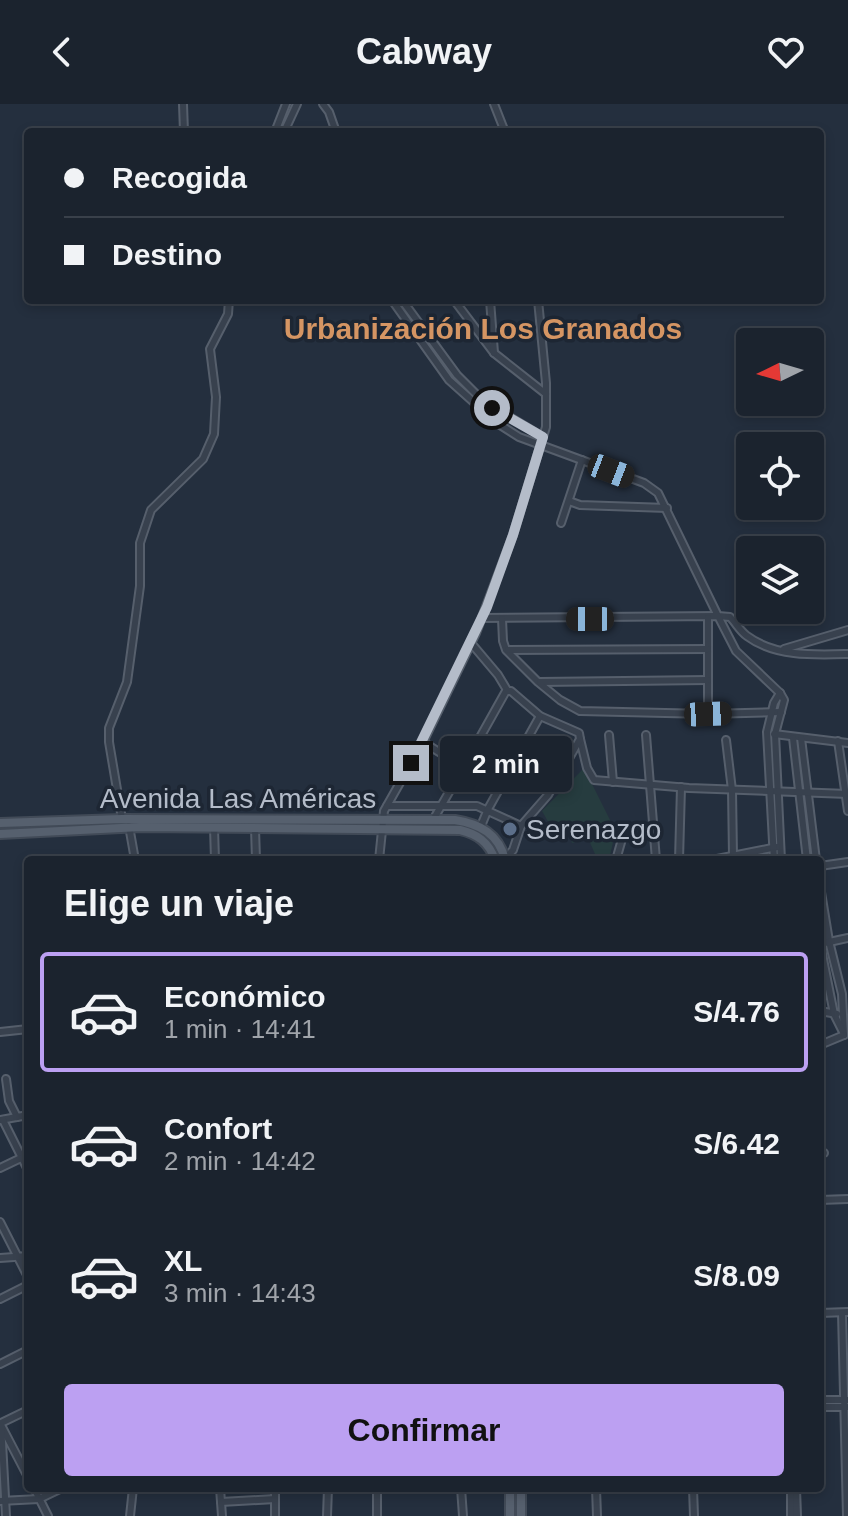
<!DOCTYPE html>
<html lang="es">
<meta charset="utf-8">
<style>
:root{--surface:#1b232e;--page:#242b36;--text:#f1f3f6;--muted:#a0a4aa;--line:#39404a;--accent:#bca0f2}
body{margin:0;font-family:Helvetica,sans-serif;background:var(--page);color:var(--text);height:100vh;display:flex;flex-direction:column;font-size:30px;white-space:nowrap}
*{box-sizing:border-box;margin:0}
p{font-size:26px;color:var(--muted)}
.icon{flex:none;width:44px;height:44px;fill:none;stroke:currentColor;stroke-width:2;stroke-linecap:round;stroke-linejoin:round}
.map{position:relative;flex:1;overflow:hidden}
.panel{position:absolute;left:24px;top:752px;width:800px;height:636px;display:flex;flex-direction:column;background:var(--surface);border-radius:8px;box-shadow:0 4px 12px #0003,0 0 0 2px var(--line)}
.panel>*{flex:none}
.top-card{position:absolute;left:24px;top:24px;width:800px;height:176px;border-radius:8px;box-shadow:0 4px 12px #0003,0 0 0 2px var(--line);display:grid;align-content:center;height:176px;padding:0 40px;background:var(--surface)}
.needle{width:52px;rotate:265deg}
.tools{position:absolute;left:736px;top:224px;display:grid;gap:16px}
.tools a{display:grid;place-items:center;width:88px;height:88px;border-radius:8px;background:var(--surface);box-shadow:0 4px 12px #0003,0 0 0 2px var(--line);font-size:40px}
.end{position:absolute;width:36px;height:36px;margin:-18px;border:10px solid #b4bcc9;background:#111;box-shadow:0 0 0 4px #111}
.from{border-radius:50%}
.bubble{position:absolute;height:56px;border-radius:8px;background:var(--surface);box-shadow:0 4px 12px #0003,0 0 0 2px var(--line);font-size:26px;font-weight:700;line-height:56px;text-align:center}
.car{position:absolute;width:24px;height:48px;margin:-24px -12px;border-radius:10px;box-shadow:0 0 6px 2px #0007;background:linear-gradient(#222 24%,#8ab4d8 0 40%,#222 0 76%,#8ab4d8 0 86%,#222 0)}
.top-card b{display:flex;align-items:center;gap:28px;height:76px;font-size:30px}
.top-card b+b{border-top:2px solid var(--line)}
.top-card i{width:20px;height:20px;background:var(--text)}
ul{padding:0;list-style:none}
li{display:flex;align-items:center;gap:24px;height:120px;margin:0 16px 12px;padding:0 24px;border:4px solid transparent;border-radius:8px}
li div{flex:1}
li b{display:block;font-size:30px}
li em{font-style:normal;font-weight:700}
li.active{border-color:var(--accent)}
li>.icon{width:72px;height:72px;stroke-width:1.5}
h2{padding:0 40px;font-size:36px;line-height:96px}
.cta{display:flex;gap:16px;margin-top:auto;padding:16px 40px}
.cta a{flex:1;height:92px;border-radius:8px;background:var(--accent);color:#111;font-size:32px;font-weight:700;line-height:92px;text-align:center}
header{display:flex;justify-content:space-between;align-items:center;height:104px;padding:0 40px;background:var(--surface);font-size:36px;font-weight:700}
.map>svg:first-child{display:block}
.green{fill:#263c3f}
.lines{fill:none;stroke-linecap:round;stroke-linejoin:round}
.minor-casing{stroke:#565f6c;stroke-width:10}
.major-casing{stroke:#414a57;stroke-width:12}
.minor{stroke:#38414e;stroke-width:6}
.major{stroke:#56606e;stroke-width:8}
.route{stroke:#b4bcc9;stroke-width:10}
.service-dot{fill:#5c6f8a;stroke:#1d2633;stroke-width:3}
.labels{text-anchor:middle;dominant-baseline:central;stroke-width:7;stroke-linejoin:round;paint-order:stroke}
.street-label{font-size:28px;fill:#b4bcc9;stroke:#1d2633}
.poi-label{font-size:28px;fill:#b4bcc9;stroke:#1d2633;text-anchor:start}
.neighbourhood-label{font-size:30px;font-weight:bold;fill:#d59563;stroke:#1d2633}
</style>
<header><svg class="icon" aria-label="back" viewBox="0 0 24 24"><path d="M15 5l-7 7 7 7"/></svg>Cabway<svg class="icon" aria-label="heart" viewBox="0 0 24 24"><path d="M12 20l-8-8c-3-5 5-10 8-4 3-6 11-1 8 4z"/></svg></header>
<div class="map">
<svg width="848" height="1412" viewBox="0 0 848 1412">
<rect width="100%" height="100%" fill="#242f3e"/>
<polygon class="green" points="584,664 614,724 615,729 610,752 595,750 588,734 572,739 566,719 551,723 542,707"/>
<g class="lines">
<defs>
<g id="minor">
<polyline points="183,0 184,28"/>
<polyline points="323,0 329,8 336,28"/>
<polyline points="494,0 505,28"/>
<polyline points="275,28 286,0"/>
<polyline points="284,28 297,0"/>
<path d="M392,196L449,276L497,319L519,333L644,379L658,389L718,512L730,513C736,519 740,527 747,532C775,553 815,551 848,550"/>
<polyline points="402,196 457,271 483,297 543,333"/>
<polyline points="454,196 494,249 546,290"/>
<polyline points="490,196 494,249"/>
<polyline points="569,397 580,401 667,404"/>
<polyline points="561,419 582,356"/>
<polyline points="482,514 718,512 736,547 780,589"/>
<polyline points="708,514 708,610"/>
<polyline points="502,515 503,537 506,546 538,578 560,596 580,607 708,610 781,608"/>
<polyline points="471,539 498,571 507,586"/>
<polyline points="784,545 848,526"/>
<polyline points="508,546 708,545"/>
<polyline points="540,578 708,576"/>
<polyline points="780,589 784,596 775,630 781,756"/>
<polyline points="774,630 848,639"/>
<polyline points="609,631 613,678"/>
<polyline points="646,631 656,756"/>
<polyline points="793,634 807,756"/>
<polyline points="801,634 816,756"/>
<polyline points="580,635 587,664 594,676 689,684 848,690"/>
<polyline points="726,636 732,686 733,752"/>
<polyline points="838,637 848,707"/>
<polyline points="423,638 463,663"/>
<path d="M387,702H477L521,722L548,691L580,635L579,629L540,612L511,587H506C482,630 458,673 433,716"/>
<polyline points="122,715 109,638 109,624 127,578 140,482 140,439 151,406 203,355 214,330 216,293 210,245 228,210 229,196"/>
<polyline points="129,722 135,756"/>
<polyline points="481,722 488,705 540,612"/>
<polyline points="214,723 215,756"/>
<polyline points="255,724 256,756"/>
<polyline points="505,755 513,746 521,722"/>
<polyline points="379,756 384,707 423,638 476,529 513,431 546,323 546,279 538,196"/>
<polyline points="616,756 622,735"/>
<polyline points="679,756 681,683"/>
<polyline points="712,756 777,743"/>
<polyline points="774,756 767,628 774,599 780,589"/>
<polyline points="820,762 848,758"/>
<polyline points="820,782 829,837 842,890 844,931"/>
<polyline points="820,907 837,910"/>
<polyline points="0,928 28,925"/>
<polyline points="843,928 834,910 820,840 848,834"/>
<polyline points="820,941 844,931"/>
<polyline points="6,975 9,997 17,1013"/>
<polyline points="0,1016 28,1011"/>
<polyline points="3,1016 28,1066"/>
<polyline points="820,1049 824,1049"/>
<polyline points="0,1064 21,1054 28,1055"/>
<polyline points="820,1096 848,1095"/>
<polyline points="0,1118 28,1173"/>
<polyline points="0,1154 28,1152"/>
<polyline points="0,1195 28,1181"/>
<polyline points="820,1209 848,1208"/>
<polyline points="842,1209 847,1412"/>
<polyline points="0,1260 28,1246"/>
<polyline points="820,1296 848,1296"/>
<polyline points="820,1303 848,1303"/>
<polyline points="2,1323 28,1373"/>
<polyline points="34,1384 48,1412"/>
<polyline points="220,1384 222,1412"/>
<polyline points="275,1384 275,1412"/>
<polyline points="461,1384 463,1412"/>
<polyline points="596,1384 597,1412"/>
<polyline points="693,1384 694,1412"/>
<polyline points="791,1384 791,1412"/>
<polyline points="796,1384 797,1412"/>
<polyline points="0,1397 39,1395 62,1384"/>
<polyline points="221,1398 275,1395"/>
<polyline points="6,1412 1,1319 28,1306"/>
<polyline points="130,1412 133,1384"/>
<polyline points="327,1412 328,1384"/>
<polyline points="377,1412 377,1384"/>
</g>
<g id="major">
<path d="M0,719L122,715L455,716C480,720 499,730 505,756"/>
<path d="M0,730L141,723L460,726C477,730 489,738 495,756"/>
<polyline points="510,1384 510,1412"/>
<polyline points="521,1384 521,1412"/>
</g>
</defs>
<use href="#minor" class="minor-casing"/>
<use href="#major" class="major-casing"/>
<use href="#minor" class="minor"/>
<use href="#major" class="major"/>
</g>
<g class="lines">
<polyline class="route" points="411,659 487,503 513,431 543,333 492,304"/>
</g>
<circle class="service-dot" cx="510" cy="725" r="8"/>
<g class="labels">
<g class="street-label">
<text x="238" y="694">Avenida Las Américas</text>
</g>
<g class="poi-label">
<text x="526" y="725">Serenazgo</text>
</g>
<g class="neighbourhood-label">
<text x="483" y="224">Urbanización Los Granados</text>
</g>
</g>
</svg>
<div class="tools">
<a><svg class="needle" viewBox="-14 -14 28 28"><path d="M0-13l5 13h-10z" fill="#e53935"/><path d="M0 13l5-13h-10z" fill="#a0a4aa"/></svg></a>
<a><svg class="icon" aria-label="locate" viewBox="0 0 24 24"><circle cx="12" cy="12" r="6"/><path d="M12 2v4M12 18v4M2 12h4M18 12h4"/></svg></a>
<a><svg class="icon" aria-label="layers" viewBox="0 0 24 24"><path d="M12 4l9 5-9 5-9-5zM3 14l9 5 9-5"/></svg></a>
</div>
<i class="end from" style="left:492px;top:304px"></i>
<i class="end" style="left:411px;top:659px"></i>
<div class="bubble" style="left:440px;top:632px;width:132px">2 min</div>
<i class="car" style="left:611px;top:367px;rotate:111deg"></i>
<i class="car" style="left:590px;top:515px;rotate:270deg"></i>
<i class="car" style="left:708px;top:610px;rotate:88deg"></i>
<div class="top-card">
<b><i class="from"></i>Recogida</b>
<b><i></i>Destino</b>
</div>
<section class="panel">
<h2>Elige un viaje</h2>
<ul>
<li class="active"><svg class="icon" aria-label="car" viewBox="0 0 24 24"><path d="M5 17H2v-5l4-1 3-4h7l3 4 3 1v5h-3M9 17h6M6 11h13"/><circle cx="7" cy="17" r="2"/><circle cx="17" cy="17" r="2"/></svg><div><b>Económico</b><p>1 min · 14:41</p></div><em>S/4.76</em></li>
<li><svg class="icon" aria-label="car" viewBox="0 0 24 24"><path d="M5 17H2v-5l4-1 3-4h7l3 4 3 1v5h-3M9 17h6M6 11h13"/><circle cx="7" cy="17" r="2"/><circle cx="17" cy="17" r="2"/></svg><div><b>Confort</b><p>2 min · 14:42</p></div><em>S/6.42</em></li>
<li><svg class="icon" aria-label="car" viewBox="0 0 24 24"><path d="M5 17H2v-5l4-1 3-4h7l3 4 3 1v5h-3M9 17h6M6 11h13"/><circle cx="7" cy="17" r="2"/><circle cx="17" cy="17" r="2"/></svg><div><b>XL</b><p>3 min · 14:43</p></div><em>S/8.09</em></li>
</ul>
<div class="cta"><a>Confirmar</a></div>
</section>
</div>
